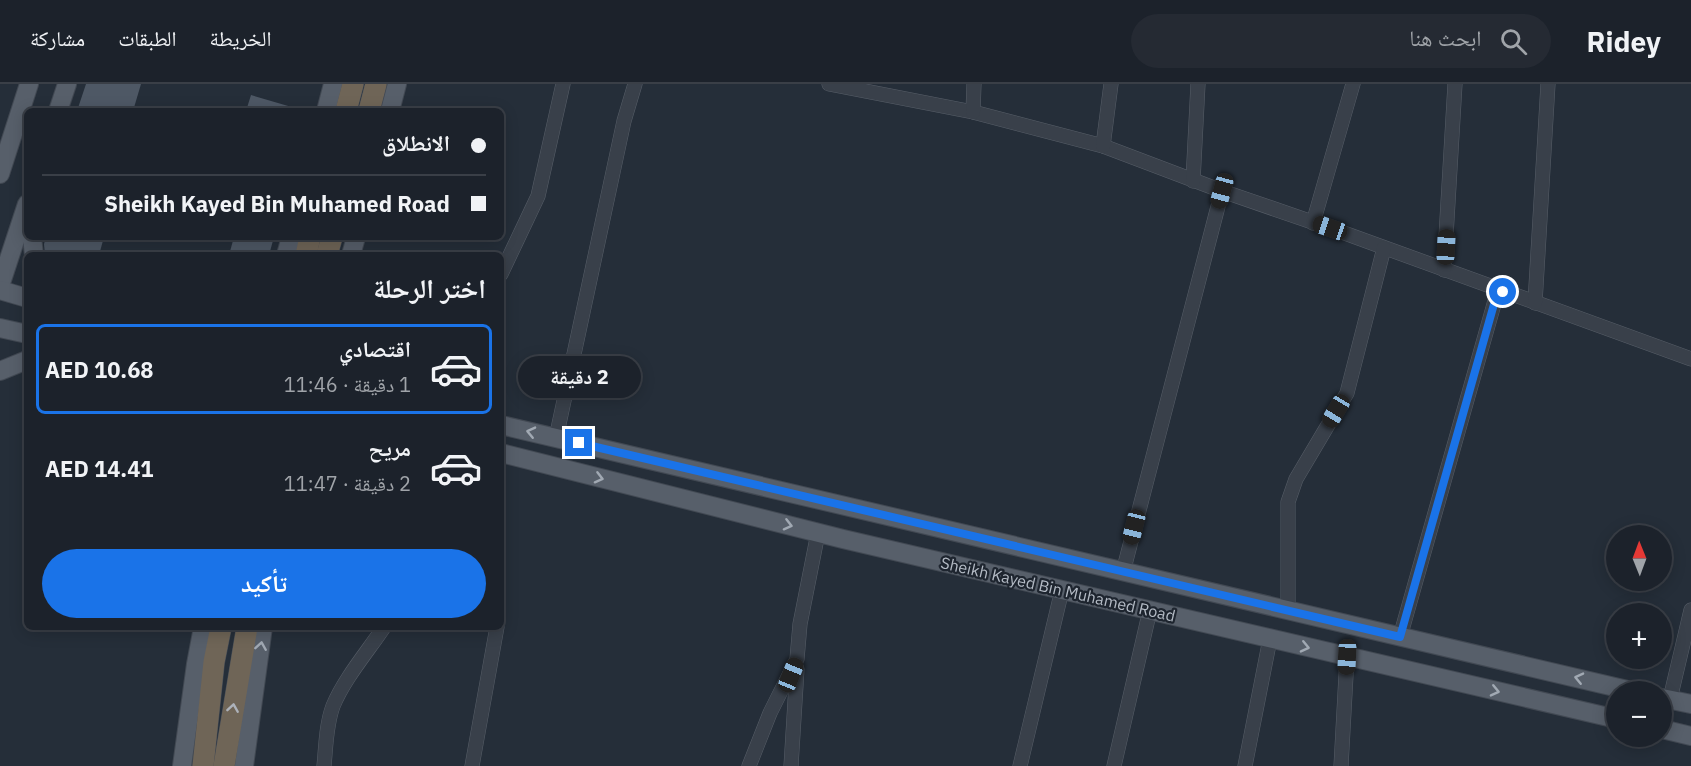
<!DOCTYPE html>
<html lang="ar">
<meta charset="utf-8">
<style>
:root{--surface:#1c222b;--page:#252a33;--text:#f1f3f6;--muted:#a0a4a9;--line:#3a3f47;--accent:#1a73e8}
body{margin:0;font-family:"IBM Plex Sans","Noto Naskh Arabic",sans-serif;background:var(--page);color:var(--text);direction:rtl;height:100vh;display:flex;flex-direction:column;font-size:22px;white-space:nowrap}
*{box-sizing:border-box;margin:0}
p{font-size:20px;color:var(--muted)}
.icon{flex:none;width:33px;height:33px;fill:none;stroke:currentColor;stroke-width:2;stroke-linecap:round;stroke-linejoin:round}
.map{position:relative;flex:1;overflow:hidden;direction:ltr}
.side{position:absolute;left:24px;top:168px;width:480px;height:378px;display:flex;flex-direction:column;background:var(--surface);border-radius:9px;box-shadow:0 3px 15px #0003,0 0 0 2px var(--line);direction:rtl}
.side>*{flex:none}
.guide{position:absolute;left:24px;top:24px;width:480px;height:132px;border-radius:9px;box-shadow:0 3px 15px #0003,0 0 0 2px var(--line);direction:rtl;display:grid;align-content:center;height:132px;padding:0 18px;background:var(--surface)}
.needle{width:39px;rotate:359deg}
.buttons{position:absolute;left:1606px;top:441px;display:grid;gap:12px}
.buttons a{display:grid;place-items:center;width:66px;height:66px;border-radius:50%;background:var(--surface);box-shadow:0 3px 15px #0003,0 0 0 2px var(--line);font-size:30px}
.end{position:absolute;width:27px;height:27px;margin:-14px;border:8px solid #1a73e8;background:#fff;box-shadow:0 0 0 3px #fff}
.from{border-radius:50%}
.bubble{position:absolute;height:42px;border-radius:21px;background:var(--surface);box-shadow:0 3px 15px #0003,0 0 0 2px var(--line);font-size:20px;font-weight:700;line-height:42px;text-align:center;direction:rtl}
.car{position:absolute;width:18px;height:36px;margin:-18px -9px;border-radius:8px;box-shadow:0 0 4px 2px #0007;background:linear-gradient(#222 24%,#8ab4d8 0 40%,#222 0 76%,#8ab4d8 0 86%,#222 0)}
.guide b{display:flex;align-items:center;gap:21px;height:57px;font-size:22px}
.guide b+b{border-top:2px solid var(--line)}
.guide i{width:15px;height:15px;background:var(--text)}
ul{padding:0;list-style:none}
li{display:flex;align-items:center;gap:18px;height:90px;margin:0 12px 9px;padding:0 6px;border:3px solid transparent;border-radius:9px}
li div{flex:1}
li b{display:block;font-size:22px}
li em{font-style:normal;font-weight:700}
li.current{border-color:var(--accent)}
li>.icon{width:54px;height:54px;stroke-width:1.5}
h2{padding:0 18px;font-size:27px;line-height:72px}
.action{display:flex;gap:12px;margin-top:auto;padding:12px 18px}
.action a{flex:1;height:69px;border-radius:36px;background:var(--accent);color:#fff;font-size:24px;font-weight:700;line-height:69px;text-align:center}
header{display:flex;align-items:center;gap:36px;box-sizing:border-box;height:84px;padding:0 30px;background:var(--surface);border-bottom:2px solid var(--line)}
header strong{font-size:28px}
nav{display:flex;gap:33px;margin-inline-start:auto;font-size:21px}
.search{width:420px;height:54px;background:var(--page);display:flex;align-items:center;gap:15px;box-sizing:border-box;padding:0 21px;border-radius:33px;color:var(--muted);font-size:22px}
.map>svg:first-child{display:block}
.building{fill:#4e5865}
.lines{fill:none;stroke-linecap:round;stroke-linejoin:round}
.minor-casing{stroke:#575e68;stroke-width:15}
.major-casing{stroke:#424953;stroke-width:20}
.highway-casing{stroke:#444b55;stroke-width:22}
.minor{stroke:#39404a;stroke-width:14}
.major{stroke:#575f6a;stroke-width:18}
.highway{stroke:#6f6557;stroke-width:21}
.oneway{stroke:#a1a9b3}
.oneway2{stroke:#adb2ba}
.route{stroke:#1a73e8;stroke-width:8}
.labels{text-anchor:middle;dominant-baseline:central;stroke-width:4.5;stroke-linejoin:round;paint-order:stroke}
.street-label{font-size:16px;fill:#b4bbc5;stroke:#1e252f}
</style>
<header>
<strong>Ridey</strong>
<div class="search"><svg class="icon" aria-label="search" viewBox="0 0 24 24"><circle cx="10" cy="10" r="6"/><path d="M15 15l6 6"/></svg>ابحث هنا</div>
<nav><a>الخريطة</a><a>الطبقات</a><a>مشاركة</a></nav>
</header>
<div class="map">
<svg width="1691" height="682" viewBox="0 0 1691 682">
<rect width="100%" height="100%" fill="#252e39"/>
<g class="building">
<polygon points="86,0 141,0 133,27 77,27"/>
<polygon points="251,11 295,24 294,27 246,27"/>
<polygon points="46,153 104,153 99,171 45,171 44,160"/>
<polygon points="234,153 274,153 269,171 229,171"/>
</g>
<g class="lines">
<defs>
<g id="minor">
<polyline points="829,0 973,28 1103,62 1222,107 1347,150 1691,275"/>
<polyline points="973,28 974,0"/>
<polyline points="1103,62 1111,0"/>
<polyline points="1193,97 1198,0"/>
<polyline points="1313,139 1353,0"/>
<polyline points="1444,186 1455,0"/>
<polyline points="501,190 538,112 563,0"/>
<polyline points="1535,219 1548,0"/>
<polyline points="556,354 624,37 635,0"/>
<polyline points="1123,488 1222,107"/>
<polyline points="1288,526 1288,418 1296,395 1347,309 1384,164"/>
<polyline points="1400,553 1498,206"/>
<polyline points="1670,615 1691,526"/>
<path d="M324,682C326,662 326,641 333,622C344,595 368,567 384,543"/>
<polyline points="472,682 497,543"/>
<polyline points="749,682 770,629 797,575 800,540 818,449"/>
<polyline points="791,682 797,585"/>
<polyline points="1020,682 1062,506"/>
<polyline points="1114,682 1150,526"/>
<polyline points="1245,682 1270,555"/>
<polyline points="1341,682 1347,573"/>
</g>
<g id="major">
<polyline points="58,27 67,0"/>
<polyline points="326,27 333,0"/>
<polyline points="390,27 397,0"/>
<polyline points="0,90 29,0"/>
<polyline points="32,153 34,171"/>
<polyline points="286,171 291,153"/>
<polyline points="351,171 356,153"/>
<polyline points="0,202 27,120"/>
<polyline points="0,206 27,214"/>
<polyline points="0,244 27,250"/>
<polyline points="0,287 27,276"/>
<polyline points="501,341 1636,608"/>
<polyline points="501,369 843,455 1617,635"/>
<polyline points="1662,614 1691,620"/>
<polyline points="1662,645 1691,652"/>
<polyline points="182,682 196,580 203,543"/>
<polyline points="244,682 263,543"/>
</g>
<g id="highway">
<polyline points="346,27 353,0"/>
<polyline points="369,27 376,0"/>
<polyline points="306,171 310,153"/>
<polyline points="327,171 332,153"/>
<polyline points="203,682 214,578 221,543"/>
<polyline points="224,682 247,543"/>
</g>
</defs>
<use href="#minor" class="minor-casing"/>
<use href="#major" class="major-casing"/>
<use href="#highway" class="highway-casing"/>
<use href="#minor" class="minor"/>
<use href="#major" class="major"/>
<use href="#highway" class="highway"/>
</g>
<defs><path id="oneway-chevron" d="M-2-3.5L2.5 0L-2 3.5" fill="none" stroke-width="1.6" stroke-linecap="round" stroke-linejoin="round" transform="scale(1.5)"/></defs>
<g class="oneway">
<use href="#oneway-chevron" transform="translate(531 348) rotate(-167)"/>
<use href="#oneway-chevron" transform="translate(599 394) rotate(14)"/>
<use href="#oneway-chevron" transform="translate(788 441) rotate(14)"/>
<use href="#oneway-chevron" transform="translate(261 562) rotate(-81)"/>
<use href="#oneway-chevron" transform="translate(1305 563) rotate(13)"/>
<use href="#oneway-chevron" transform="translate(1579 594) rotate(-167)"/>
<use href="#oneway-chevron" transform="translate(1495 607) rotate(13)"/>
</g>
<use class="oneway2" href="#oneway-chevron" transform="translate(233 624) rotate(-81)"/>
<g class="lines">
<polyline class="route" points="579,359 1400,553 1498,206 1503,208"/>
</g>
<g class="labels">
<g class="street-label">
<text transform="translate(1058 505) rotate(13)">Sheikh Kayed Bin Muhamed Road</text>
</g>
</g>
</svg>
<div class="buttons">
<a><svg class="needle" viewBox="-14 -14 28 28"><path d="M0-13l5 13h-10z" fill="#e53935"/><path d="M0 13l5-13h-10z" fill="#a0a4a9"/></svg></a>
<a>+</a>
<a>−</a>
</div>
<i class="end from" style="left:1503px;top:208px"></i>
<i class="end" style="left:579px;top:359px"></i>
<div class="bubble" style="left:518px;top:272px;width:123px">2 دقيقة</div>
<i class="car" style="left:1222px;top:107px;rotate:195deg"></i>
<i class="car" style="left:1330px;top:144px;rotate:289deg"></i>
<i class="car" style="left:1446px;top:163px;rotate:3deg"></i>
<i class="car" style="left:1336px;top:327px;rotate:211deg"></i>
<i class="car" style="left:1134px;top:443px;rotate:194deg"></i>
<i class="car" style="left:1347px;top:573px;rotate:183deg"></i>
<i class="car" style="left:791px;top:591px;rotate:22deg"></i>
<div class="guide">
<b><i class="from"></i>الانطلاق</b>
<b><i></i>Sheikh Kayed Bin Muhamed Road</b>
</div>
<section class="side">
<h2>اختر الرحلة</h2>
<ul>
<li class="current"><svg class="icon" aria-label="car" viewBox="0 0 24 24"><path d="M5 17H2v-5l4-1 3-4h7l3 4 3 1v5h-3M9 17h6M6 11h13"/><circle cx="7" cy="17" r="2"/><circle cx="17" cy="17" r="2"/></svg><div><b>اقتصادي</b><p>1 دقيقة · 11:46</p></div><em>AED 10.68</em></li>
<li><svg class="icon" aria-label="car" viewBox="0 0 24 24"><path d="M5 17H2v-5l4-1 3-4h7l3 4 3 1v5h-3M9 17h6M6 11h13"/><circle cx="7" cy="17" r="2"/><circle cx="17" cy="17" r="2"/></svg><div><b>مريح</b><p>2 دقيقة · 11:47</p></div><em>AED 14.41</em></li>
</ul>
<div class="action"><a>تأكيد</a></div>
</section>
</div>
